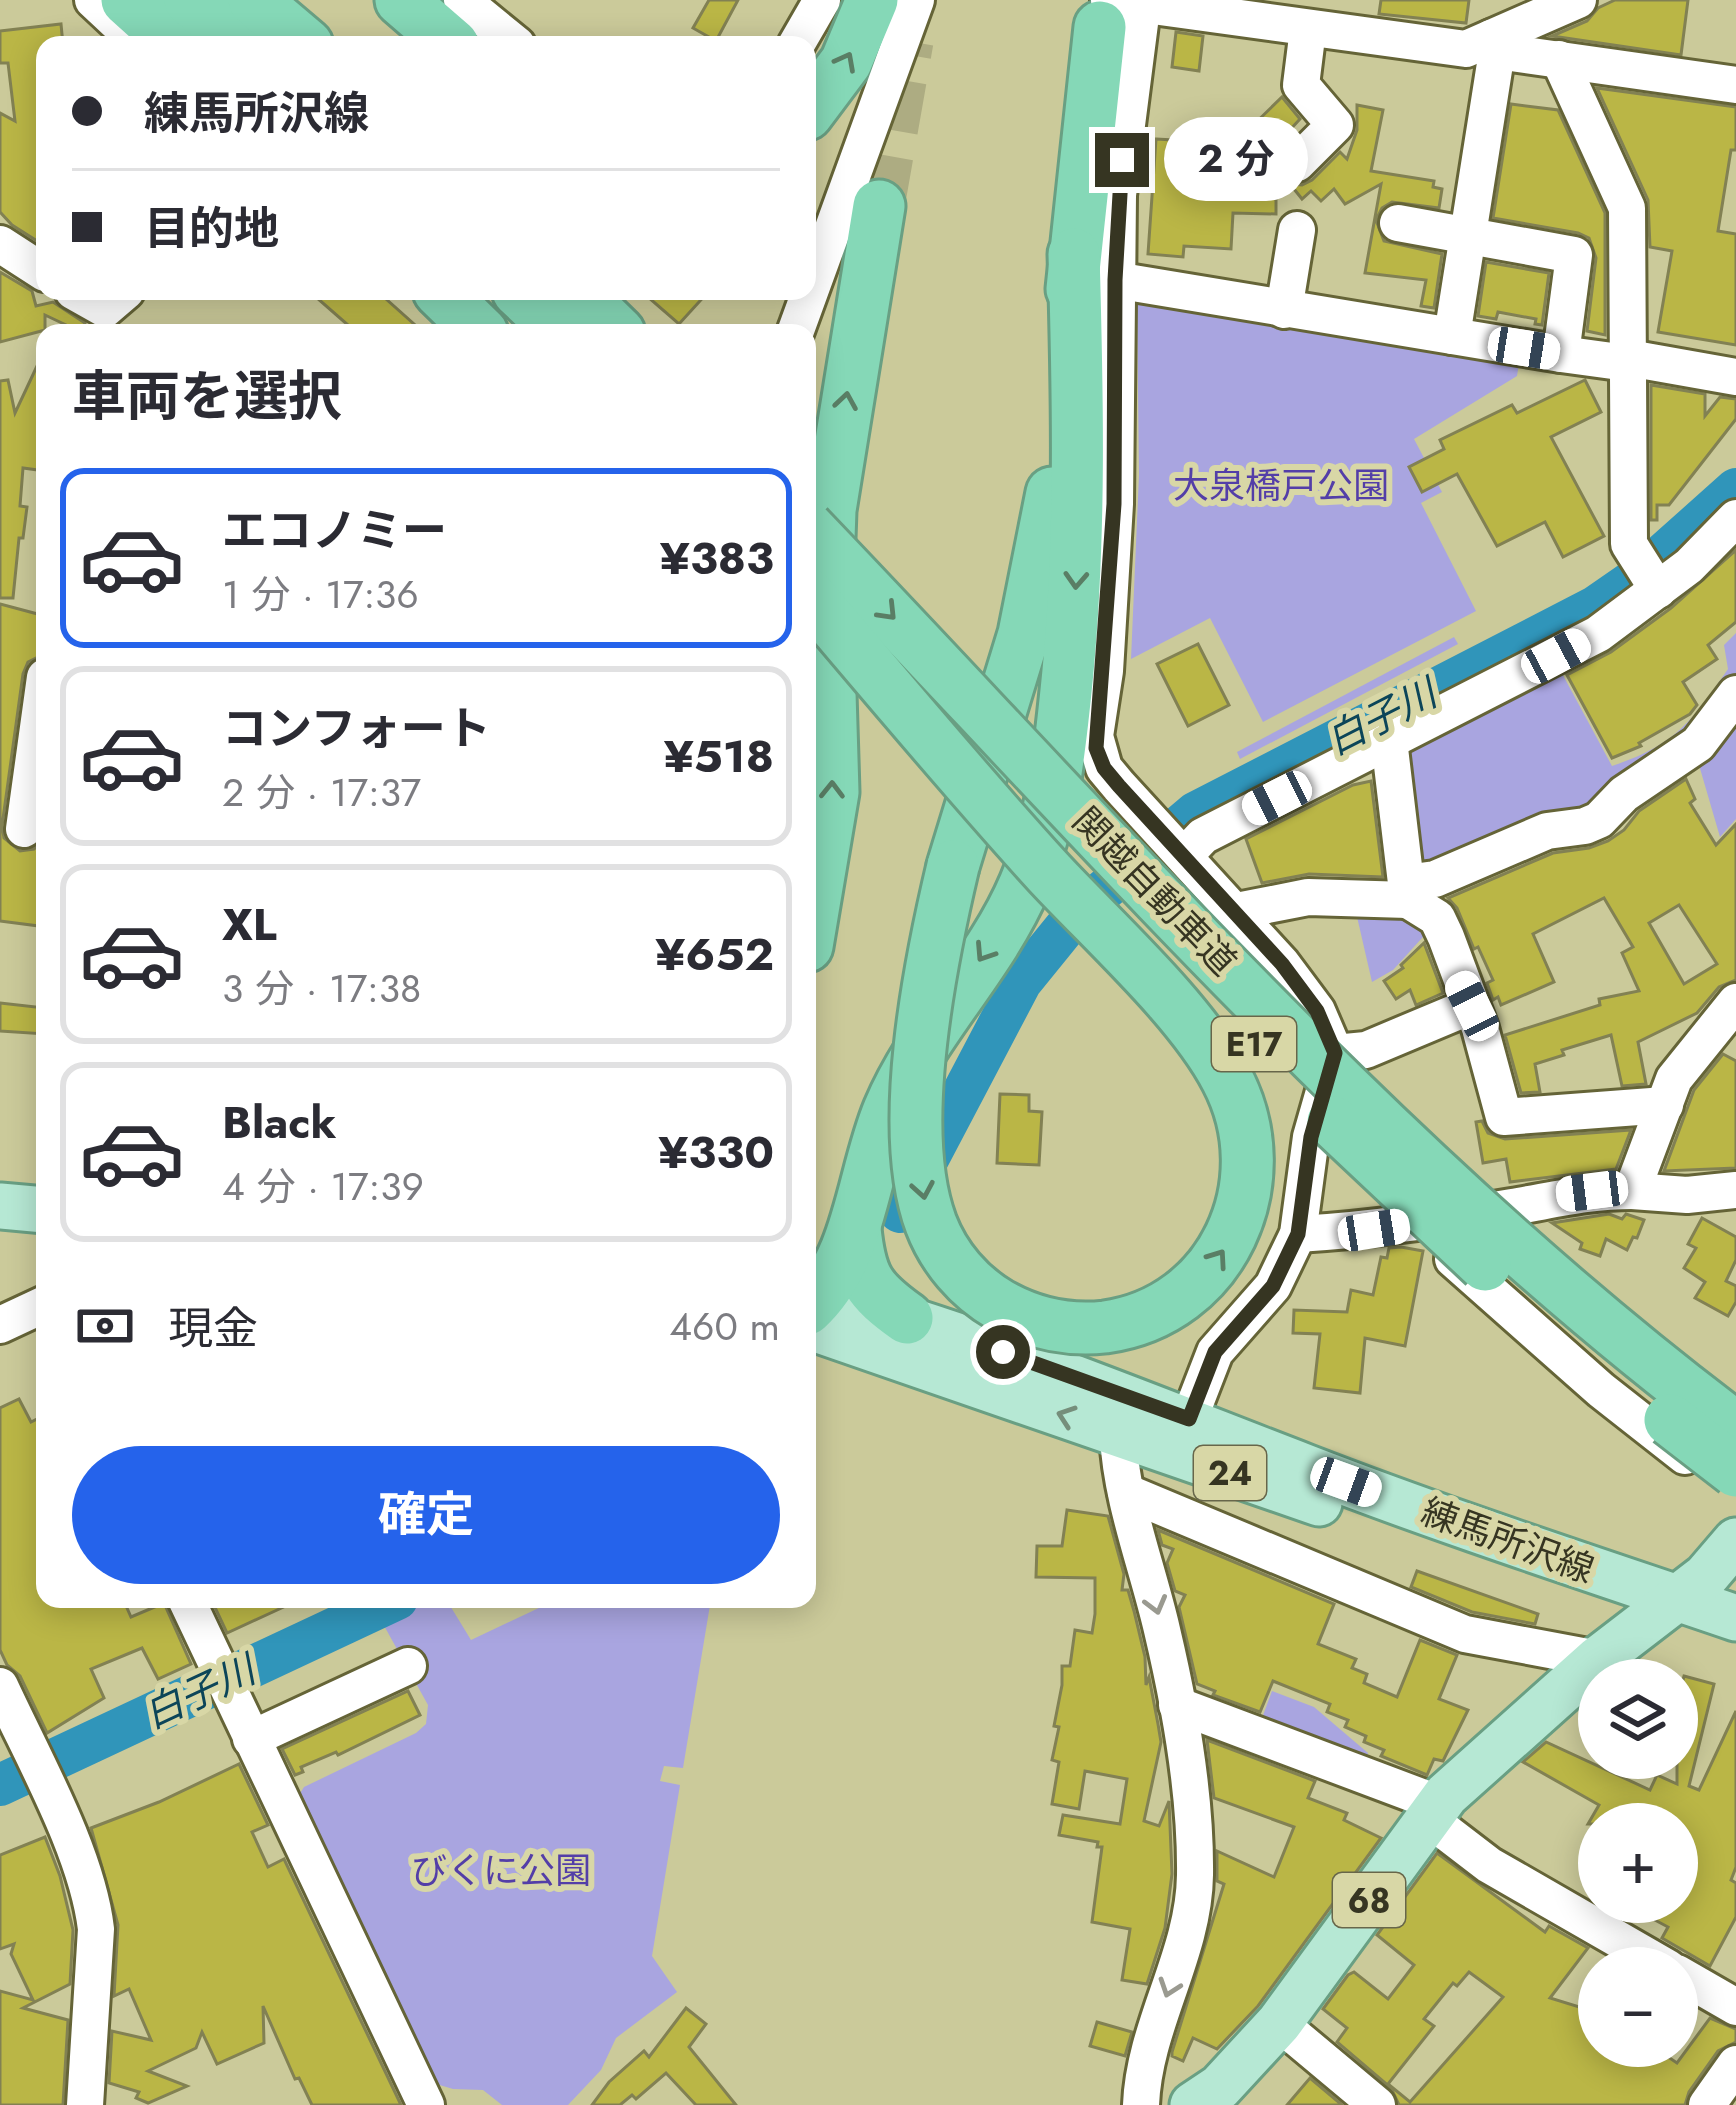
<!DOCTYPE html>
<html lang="ja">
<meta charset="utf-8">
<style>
:root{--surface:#fff;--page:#f7f7f7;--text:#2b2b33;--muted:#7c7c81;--line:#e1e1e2;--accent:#2563eb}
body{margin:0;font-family:Jost,"Noto Sans JP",sans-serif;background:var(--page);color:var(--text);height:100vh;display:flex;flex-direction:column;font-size:45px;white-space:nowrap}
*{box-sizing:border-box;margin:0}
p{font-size:39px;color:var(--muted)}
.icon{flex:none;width:66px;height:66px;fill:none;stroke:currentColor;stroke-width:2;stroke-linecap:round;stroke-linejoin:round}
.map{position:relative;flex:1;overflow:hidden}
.details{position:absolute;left:36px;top:324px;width:780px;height:1284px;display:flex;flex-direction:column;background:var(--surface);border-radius:24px;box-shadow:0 6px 30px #0003}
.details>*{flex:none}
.hud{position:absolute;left:36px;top:36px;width:780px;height:264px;border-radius:24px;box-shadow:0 6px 30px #0003;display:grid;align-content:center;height:264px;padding:0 36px;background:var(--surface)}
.tools{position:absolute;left:1578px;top:1659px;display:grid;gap:24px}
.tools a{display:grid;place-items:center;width:120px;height:120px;border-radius:50%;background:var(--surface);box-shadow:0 6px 30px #0003;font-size:60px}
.end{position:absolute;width:54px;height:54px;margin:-27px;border:15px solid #363522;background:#fff;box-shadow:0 0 0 6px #fff}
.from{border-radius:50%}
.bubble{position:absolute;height:84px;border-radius:42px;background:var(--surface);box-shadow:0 6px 30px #0003;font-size:39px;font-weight:700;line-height:84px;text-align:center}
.car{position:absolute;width:36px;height:72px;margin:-36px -18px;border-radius:15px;box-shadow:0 0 9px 3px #0007;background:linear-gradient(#fff 24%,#345 0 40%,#fff 0 76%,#345 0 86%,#fff 0)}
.hud b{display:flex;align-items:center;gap:42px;height:114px;font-size:45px}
.hud b+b{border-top:3px solid var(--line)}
.hud i{width:30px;height:30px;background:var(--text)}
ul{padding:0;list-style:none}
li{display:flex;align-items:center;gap:36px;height:180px;margin:0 24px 18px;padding:0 12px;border:6px solid var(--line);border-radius:24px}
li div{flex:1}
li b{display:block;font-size:45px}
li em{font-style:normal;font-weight:700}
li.current{border-color:var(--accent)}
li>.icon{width:108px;height:108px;stroke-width:1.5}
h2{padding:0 36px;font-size:54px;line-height:144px}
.pay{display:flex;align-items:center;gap:30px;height:132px;padding:0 36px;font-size:45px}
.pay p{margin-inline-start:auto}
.button{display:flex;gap:24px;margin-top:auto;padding:24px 36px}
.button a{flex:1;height:138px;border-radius:72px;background:var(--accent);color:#fff;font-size:48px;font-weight:700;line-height:138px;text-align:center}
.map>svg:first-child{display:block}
.green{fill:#a9a5e0}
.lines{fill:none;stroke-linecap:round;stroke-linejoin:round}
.river{stroke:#3095ba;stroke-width:42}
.building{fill:#bab646;stroke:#828153;stroke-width:3;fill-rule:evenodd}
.highway-tunnel{stroke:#adac82;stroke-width:51;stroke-dasharray:51 26;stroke-linecap:butt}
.minor-casing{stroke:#656437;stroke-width:42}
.major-casing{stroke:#699f83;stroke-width:51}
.highway-casing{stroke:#699f83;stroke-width:57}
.minor{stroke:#fff;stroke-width:36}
.major{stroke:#b6e8d4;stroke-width:45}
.highway{stroke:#85d8b7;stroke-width:51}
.highway-bridge-casing{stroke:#699f83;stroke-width:57;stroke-linecap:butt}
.highway-bridge{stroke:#85d8b7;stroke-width:51}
.oneway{stroke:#5a7e65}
.oneway2{stroke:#768e7b}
.oneway3{stroke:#9a9a90}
.route{stroke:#363522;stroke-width:15}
.labels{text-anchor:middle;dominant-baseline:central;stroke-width:12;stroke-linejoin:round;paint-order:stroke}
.shield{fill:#d8d7a6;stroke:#67664a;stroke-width:3}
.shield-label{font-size:33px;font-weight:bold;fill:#363522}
.park-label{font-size:36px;fill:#533ea8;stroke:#d8d7a6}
.street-label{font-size:36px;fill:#363522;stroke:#d8d7a6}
.water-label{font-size:39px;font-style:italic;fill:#0c4559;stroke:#d8d7a6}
</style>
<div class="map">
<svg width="1736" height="2105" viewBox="0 0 1736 2105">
<rect width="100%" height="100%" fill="#cbca9a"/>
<g class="green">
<polygon points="1142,297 1520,357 1517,376 1414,439 1442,492 1421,503 1476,611 1263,722 1210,618 1131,659 1139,475 1137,305"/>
<path d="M1736,633V819L1720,837L1699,765L1556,842L1417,897L1405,744L1558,666L1612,766C1675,745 1692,722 1728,669L1724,645Z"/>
<polygon points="1454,637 1458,644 1240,759 1237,752"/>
<polygon points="1355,908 1411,910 1432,927 1393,970 1372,982"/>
<polygon points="431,1599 446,1599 471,1640 558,1599 711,1599 683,1768 664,1766 660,1781 680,1785 652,1956 677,1992 616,2038 601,2070 568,2105 502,2105 483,2090 453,2089 423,2080 296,1800 304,1787 416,1733 426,1724 428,1705 382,1622"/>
<polygon points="1272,1691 1314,1707 1368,1753 1363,1768 1258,1729"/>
</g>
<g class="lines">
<g class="river">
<polyline points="900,1212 1021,982 1077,913 1195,813 1595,607 1634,580 1736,489"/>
<polyline points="0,1785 397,1599"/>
</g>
</g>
<g class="building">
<polygon points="709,0 738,0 716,41 693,28"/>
<polygon points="1381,0 1469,0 1466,23 1379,14"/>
<polygon points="1615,0 1688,0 1681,55 1552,36 1587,21 1598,8"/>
<polygon points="61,24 63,45 45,45 45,246 12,225 0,212 0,113 15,121 8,63 0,63 0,31"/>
<polygon points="1176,32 1203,36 1199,71 1172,67"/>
<polygon points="1597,88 1736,107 1736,150 1731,150 1718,231 1736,234 1736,345 1658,332 1672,251 1650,247 1648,200"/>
<polygon points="1282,97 1300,119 1264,158 1244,134"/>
<polygon points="1511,104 1558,110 1605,213 1605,335 1587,331 1596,258 1589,238 1578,233 1493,218"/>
<polygon points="1357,105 1383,110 1371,171 1434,181 1433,187 1442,189 1439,208 1392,202 1382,208 1376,220 1384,241 1442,254 1434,308 1421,306 1426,280 1365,273 1381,184 1345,204 1334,189 1321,201 1311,191 1302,199 1290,184 1302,185 1312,180 1340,152 1347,159 1357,130"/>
<polygon points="1156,139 1191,141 1189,166 1252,171 1242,180 1276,180 1276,214 1233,213 1231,249 1184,246 1183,257 1148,254"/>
<polygon points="1486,262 1549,273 1542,325 1535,324 1536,319 1498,312 1496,319 1478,316"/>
<polygon points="0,272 32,291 36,306 53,302 85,323 81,332 45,315 45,330 0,342"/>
<polygon points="309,291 377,291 424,333 357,333"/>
<polygon points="641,291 709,291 679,324"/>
<polygon points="45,349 45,420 38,470 23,468 20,506 27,507 23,538 19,538 13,598 0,598 0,381 8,380 15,413"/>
<polygon points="1585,380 1601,412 1551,437 1604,536 1563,557 1545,522 1497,546 1457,474 1422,492 1409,467 1444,449 1440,440 1512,405 1517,413"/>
<polygon points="1651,385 1705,394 1705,416 1720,397 1736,399 1736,419 1669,505 1657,505 1657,520 1651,520"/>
<polygon points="1736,550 1736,622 1708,645 1717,659 1683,682 1697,705 1690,714 1639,743 1641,746 1612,758 1567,675 1611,652 1671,608"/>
<polygon points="0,604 45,616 42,655 28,662 23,674 2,826 4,838 20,851 34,849 45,836 45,922 40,921 39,926 0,921"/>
<polygon points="1198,644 1229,705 1188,726 1157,664"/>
<path d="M1686,779L1695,799L1690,803L1716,845L1736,824V980L1719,987L1697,1013L1638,1042L1646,1084L1622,1086L1611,1035L1562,1050L1564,1055L1535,1064L1540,1092L1521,1093L1505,1035L1600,1005L1599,999L1639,991L1622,953L1633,947L1604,898L1533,934L1554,982L1501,1005L1498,997L1493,1000L1487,983L1493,980L1478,947L1474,949L1457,908L1448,898L1553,853L1589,848L1608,841L1624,830L1639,811ZM1679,905L1717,964L1684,984L1649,923Z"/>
<polygon points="1371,781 1383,877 1309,874 1262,883 1246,839 1353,785"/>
<polygon points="1424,943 1443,993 1416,1005 1410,990 1396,999 1384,981 1403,968 1401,965"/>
<polygon points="0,1003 45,1008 45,1034 0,1031"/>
<polygon points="1723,1054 1736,1061 1736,1168 1664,1171 1694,1090"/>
<polygon points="1000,1094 1029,1095 1029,1111 1042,1112 1039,1165 997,1163"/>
<polygon points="1482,1121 1488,1133 1505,1139 1631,1130 1616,1169 1510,1182 1506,1159 1483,1163 1476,1122"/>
<polygon points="1609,1214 1622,1219 1626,1214 1644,1220 1637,1238 1633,1237 1627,1250 1606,1239 1600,1256 1580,1249 1582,1243 1552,1223"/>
<polygon points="1702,1218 1736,1237 1736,1260 1726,1281 1736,1286 1736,1302 1728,1316 1695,1298 1705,1282 1684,1268 1696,1248 1688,1244"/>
<polygon points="1401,1247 1423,1251 1405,1346 1365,1338 1360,1393 1314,1388 1320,1334 1293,1333 1294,1310 1347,1312 1351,1290 1373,1295 1381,1257 1387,1258 1389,1248"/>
<polygon points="19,1399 31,1422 45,1415 45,1599 123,1599 131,1617 164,1603 191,1664 158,1679 142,1648 91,1669 104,1698 47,1733 20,1676 7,1665 0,1650 0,1408"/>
<polygon points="1067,1510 1108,1516 1124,1574 1122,1590 1128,1590 1134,1611 1145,1657 1146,1685 1149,1677 1158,1724 1161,1742 1144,1821 1159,1826 1169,1801 1172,1874 1165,1928 1147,1984 1122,1980 1130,1929 1092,1922 1102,1847 1097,1847 1098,1842 1059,1835 1063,1815 1120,1824 1127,1779 1085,1771 1079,1809 1052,1804 1059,1762 1052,1760 1059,1727 1054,1726 1062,1685 1062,1666 1070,1666 1075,1630 1092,1633 1095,1614 1095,1578 1036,1577 1037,1546 1062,1546"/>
<polygon points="1158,1530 1334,1604 1318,1644 1356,1659 1352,1668 1367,1674 1364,1683 1397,1697 1420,1640 1457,1655 1439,1699 1468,1710 1443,1761 1434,1759 1427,1775 1381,1756 1384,1750 1364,1742 1366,1736 1345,1727 1348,1720 1327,1712 1330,1704 1273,1681 1260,1712 1213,1695 1215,1691 1197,1684 1179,1607 1185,1595 1175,1591 1167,1563 1173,1549 1162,1545"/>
<polygon points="1417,1571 1538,1614 1535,1624 1472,1612 1411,1587"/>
<polygon points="211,1599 301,1599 227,1633"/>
<polygon points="1684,1676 1714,1684 1689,1786 1699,1790 1736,1711 1736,1867 1731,1880 1736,1883 1736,1917 1710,1966 1662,1938 1668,1927 1623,1903 1617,1913 1598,1902 1677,1902 1677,1824 1588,1824 1599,1805 1523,1762 1546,1742 1650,1790 1657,1775 1677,1784 1677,1703"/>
<polygon points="408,1691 420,1715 338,1755 336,1752 301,1767 303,1772 295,1775 282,1749"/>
<polygon points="1207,1740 1315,1781 1308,1798 1347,1813 1344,1820 1381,1838 1258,2006 1217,2049 1193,2038 1183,2061 1172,2056 1172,2052 1224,1884 1217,1881 1217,1851 1274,1877 1294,1827 1214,1798"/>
<polygon points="239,1764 268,1825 252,1832 268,1867 284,1859 401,2105 312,2105 299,2078 295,2079 263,2006 264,2043 217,2064 202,2032 196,2048 148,2071 187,2086 148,2103 136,2098 139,2092 109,2083 112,2031 151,2040 129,1989 114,1996 118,1925 91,1828 159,1802"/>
<polygon points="45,1837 60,1876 73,1930 70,1984 23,2008 68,2020 63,2105 0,2105 0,1991 33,2000 11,1954 14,1944 0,1949 0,1855"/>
<path d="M1437,1853L1545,1932L1549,1926L1588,1948L1550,1998L1586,2009L1584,2023L1599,2034V2046H1652L1677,2063L1710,2018L1736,2029V2042L1718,2051L1689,2092L1685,2105H1399L1391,2088L1337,2042L1347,2028L1323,2009L1348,1975L1354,1972L1388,1999L1414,1965L1377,1935ZM1469,1972L1503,1997L1410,2102L1388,2084L1434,2026L1424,2019L1453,1983L1457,1986Z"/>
<polygon points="686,2008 706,2024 689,2047 736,2105 696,2105 666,2073 636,2099 632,2095 620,2105 592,2105 609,2082 644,2051 649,2057"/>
<polygon points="1097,2022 1132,2032 1125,2056 1090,2046"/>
<polygon points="1310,2078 1342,2105 1287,2105"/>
</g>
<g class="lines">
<polyline class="highway-tunnel" points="879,206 908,41"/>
<defs>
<g id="minor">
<polyline points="93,0 139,43"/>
<polyline points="462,0 517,45"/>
<polyline points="1109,0 1466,49 1578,0"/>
<polyline points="1143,0 1118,195 1115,504 1105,671 1095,736 1104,768 1119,786 1282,964 1317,1011 1335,1053 1311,1137 1298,1234 1273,1286 1215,1352 1189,1419"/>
<polyline points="796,45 822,0"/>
<polyline points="1497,51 1736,85"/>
<polyline points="1559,59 1627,208 1629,544 1658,590"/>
<polyline points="1297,163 1335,125 1301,85 1308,29"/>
<polyline points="1398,223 1574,255 1561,354"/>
<polyline points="0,244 45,273"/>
<polyline points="1115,280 1561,354 1627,363 1640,360 1736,377"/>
<polyline points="73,291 105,309 126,291"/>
<polyline points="1284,310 1297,230"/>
<polyline points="795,333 916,0"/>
<polyline points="1452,336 1497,51 1491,38"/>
<polyline points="1389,740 1408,900 1437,918 1446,937 1480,1028 1504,1117 1665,1105"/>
<polyline points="24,829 45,677"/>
<polyline points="1185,855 1203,836 1598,634 1689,566 1736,518"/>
<polyline points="1406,883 1435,879 1547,831 1585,826 1599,820 1624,794 1698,744 1736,694"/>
<polyline points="1237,911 1308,897 1408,900"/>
<polyline points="1736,1002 1674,1079 1632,1191 1687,1195 1736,1190"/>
<polyline points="1335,1053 1366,1050 1471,1006"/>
<path d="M1298,1234C1371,1230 1440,1219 1512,1207C1554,1200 1588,1191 1632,1191"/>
<polyline points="1453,1259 1601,1390 1685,1456"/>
<polyline points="0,1325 45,1304"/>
<path d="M1118,1435C1121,1501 1147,1565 1162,1630C1180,1706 1196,1797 1195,1875C1194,1955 1144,2025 1141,2105"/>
<polyline points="1126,1492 1465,1634 1598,1659"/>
<polyline points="186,1599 426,2105"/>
<path d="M0,1686C33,1758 87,1852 96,1929L85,2105"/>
<polyline points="1177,1705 1440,1804"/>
<polyline points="251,1739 408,1666"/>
<polyline points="1429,1819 1489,1865 1668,1968"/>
<polyline points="1677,1973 1736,2007"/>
<polyline points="1279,2023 1377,2105"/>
<polyline points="1707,2105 1736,2064"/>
</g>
<g id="major">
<polyline points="0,1206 45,1210"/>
<path d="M807,1290C978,1336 1141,1404 1305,1467C1447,1522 1592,1569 1736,1618"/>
<polyline points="807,1326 1319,1503"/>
<polyline points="1193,2105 1220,2087 1279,2023 1446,1795 1598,1659 1706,1576 1736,1541"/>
</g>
<g id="highway">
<polyline points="127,0 177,45"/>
<polyline points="190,0 242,45"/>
<polyline points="254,0 307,45"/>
<polyline points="401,0 453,45"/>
<polyline points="807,114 846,62 872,0"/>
<polyline points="1072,289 1100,27"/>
<polyline points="439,291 482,333"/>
<polyline points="518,291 562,333"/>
<polyline points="576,291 619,333"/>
<polyline points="953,866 1024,634 1052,493"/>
<polyline points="807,946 833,792 827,594 830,510 879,206"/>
<path d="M855,1229C860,1278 868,1290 907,1318"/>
<path d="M807,1309C861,1259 862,1175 889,1110C923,1029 991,965 1025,884C1054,817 1061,744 1068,671C1081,532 1078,394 1074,254"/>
</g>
</defs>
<use href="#minor" class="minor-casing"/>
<use href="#major" class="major-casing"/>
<use href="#highway" class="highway-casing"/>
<use href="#minor" class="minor"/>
<use href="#major" class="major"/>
<use href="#highway" class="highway"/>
<defs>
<g id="highway-bridge">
<path d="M807,527C1104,837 1391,1169 1736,1428"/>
<path d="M807,593C887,687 966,782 1050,874C1104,932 1192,1011 1227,1079C1281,1182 1223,1311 1105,1327C1068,1331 1032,1323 1000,1305C969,1287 944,1258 931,1224C896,1130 930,963 953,866"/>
<polyline points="1333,1122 1485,1265"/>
<polyline points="1670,1420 1736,1471"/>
</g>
</defs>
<use href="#highway-bridge" class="highway-bridge-casing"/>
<use href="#highway-bridge" class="highway-bridge"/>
</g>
<defs><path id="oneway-chevron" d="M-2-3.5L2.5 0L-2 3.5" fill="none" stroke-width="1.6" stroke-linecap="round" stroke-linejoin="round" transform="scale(3)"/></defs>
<g class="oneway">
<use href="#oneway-chevron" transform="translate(846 61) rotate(-62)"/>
<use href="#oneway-chevron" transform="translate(846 401) rotate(-81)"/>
<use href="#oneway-chevron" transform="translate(1076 580) rotate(93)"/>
<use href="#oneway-chevron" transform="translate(888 612) rotate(46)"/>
<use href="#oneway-chevron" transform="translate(832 790) rotate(-89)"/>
<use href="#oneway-chevron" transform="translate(984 953) rotate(123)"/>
<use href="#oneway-chevron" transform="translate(923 1190) rotate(80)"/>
<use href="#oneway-chevron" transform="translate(1218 1258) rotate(-55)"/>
</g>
<use class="oneway2" href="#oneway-chevron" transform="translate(1066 1416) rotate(-161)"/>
<g class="oneway3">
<use href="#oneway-chevron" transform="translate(1156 1605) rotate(75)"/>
<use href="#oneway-chevron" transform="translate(1169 1988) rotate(109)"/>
</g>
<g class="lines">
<polyline class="route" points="1003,1352 1189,1419 1215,1352 1273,1286 1298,1234 1311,1137 1335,1053 1317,1011 1282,964 1119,786 1104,768 1096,748 1114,504 1115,280 1122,160"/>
</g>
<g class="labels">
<g class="shield">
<rect x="1212" y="1017" width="84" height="54" rx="9"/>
<rect x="1194" y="1446" width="72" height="54" rx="9"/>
<rect x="1333" y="1873" width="72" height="54" rx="9"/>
</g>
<g class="shield-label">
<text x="1254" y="1044">E17</text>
<text x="1230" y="1473">24</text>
<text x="1369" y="1900">68</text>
</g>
<g class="park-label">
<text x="1281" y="485">大泉橋戸公園</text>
<text x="501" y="1870">びくに公園</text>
</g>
<g class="street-label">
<text transform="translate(1155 891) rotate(46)">関越自動車道</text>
<text transform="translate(1508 1540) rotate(20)">練馬所沢線</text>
</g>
<g class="water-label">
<text transform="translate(1381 717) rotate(-27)">白子川</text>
<text transform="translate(199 1692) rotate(-25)">白子川</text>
</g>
</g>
</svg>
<div class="tools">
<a><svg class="icon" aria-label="layers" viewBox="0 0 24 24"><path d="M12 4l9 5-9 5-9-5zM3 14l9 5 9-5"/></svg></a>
<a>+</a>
<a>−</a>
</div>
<i class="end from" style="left:1003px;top:1352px"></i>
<i class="end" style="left:1122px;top:160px"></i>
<div class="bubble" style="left:1164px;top:117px;width:144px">2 分</div>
<i class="car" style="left:1524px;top:348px;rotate:99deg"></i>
<i class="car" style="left:1556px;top:656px;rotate:62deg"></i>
<i class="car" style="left:1277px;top:798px;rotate:243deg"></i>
<i class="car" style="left:1472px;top:1006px;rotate:334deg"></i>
<i class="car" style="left:1592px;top:1191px;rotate:263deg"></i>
<i class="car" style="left:1374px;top:1230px;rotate:81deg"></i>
<i class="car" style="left:1346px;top:1482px;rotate:110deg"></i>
<div class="hud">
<b><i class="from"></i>練馬所沢線</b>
<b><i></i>目的地</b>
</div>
<section class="details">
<h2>車両を選択</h2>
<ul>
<li class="current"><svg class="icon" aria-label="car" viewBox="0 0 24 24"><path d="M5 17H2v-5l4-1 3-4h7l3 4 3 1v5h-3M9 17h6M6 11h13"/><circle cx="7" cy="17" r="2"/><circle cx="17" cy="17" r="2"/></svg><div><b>エコノミー</b><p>1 分 · 17:36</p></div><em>¥383</em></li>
<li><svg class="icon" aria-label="car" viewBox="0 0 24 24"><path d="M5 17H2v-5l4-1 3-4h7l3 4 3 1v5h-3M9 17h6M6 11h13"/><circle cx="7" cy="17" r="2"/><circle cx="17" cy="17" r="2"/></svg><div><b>コンフォート</b><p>2 分 · 17:37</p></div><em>¥518</em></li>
<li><svg class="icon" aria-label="car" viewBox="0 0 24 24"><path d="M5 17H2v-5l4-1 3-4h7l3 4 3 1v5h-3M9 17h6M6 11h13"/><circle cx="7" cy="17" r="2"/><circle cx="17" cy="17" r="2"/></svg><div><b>XL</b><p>3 分 · 17:38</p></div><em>¥652</em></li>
<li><svg class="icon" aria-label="car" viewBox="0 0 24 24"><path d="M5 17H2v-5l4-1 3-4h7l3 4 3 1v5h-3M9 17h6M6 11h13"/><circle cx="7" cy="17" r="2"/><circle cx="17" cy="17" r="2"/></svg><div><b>Black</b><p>4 分 · 17:39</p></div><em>¥330</em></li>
</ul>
<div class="pay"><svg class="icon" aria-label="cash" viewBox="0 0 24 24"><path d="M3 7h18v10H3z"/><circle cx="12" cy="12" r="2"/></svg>現金<p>460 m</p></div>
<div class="button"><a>確定</a></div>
</section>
</div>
